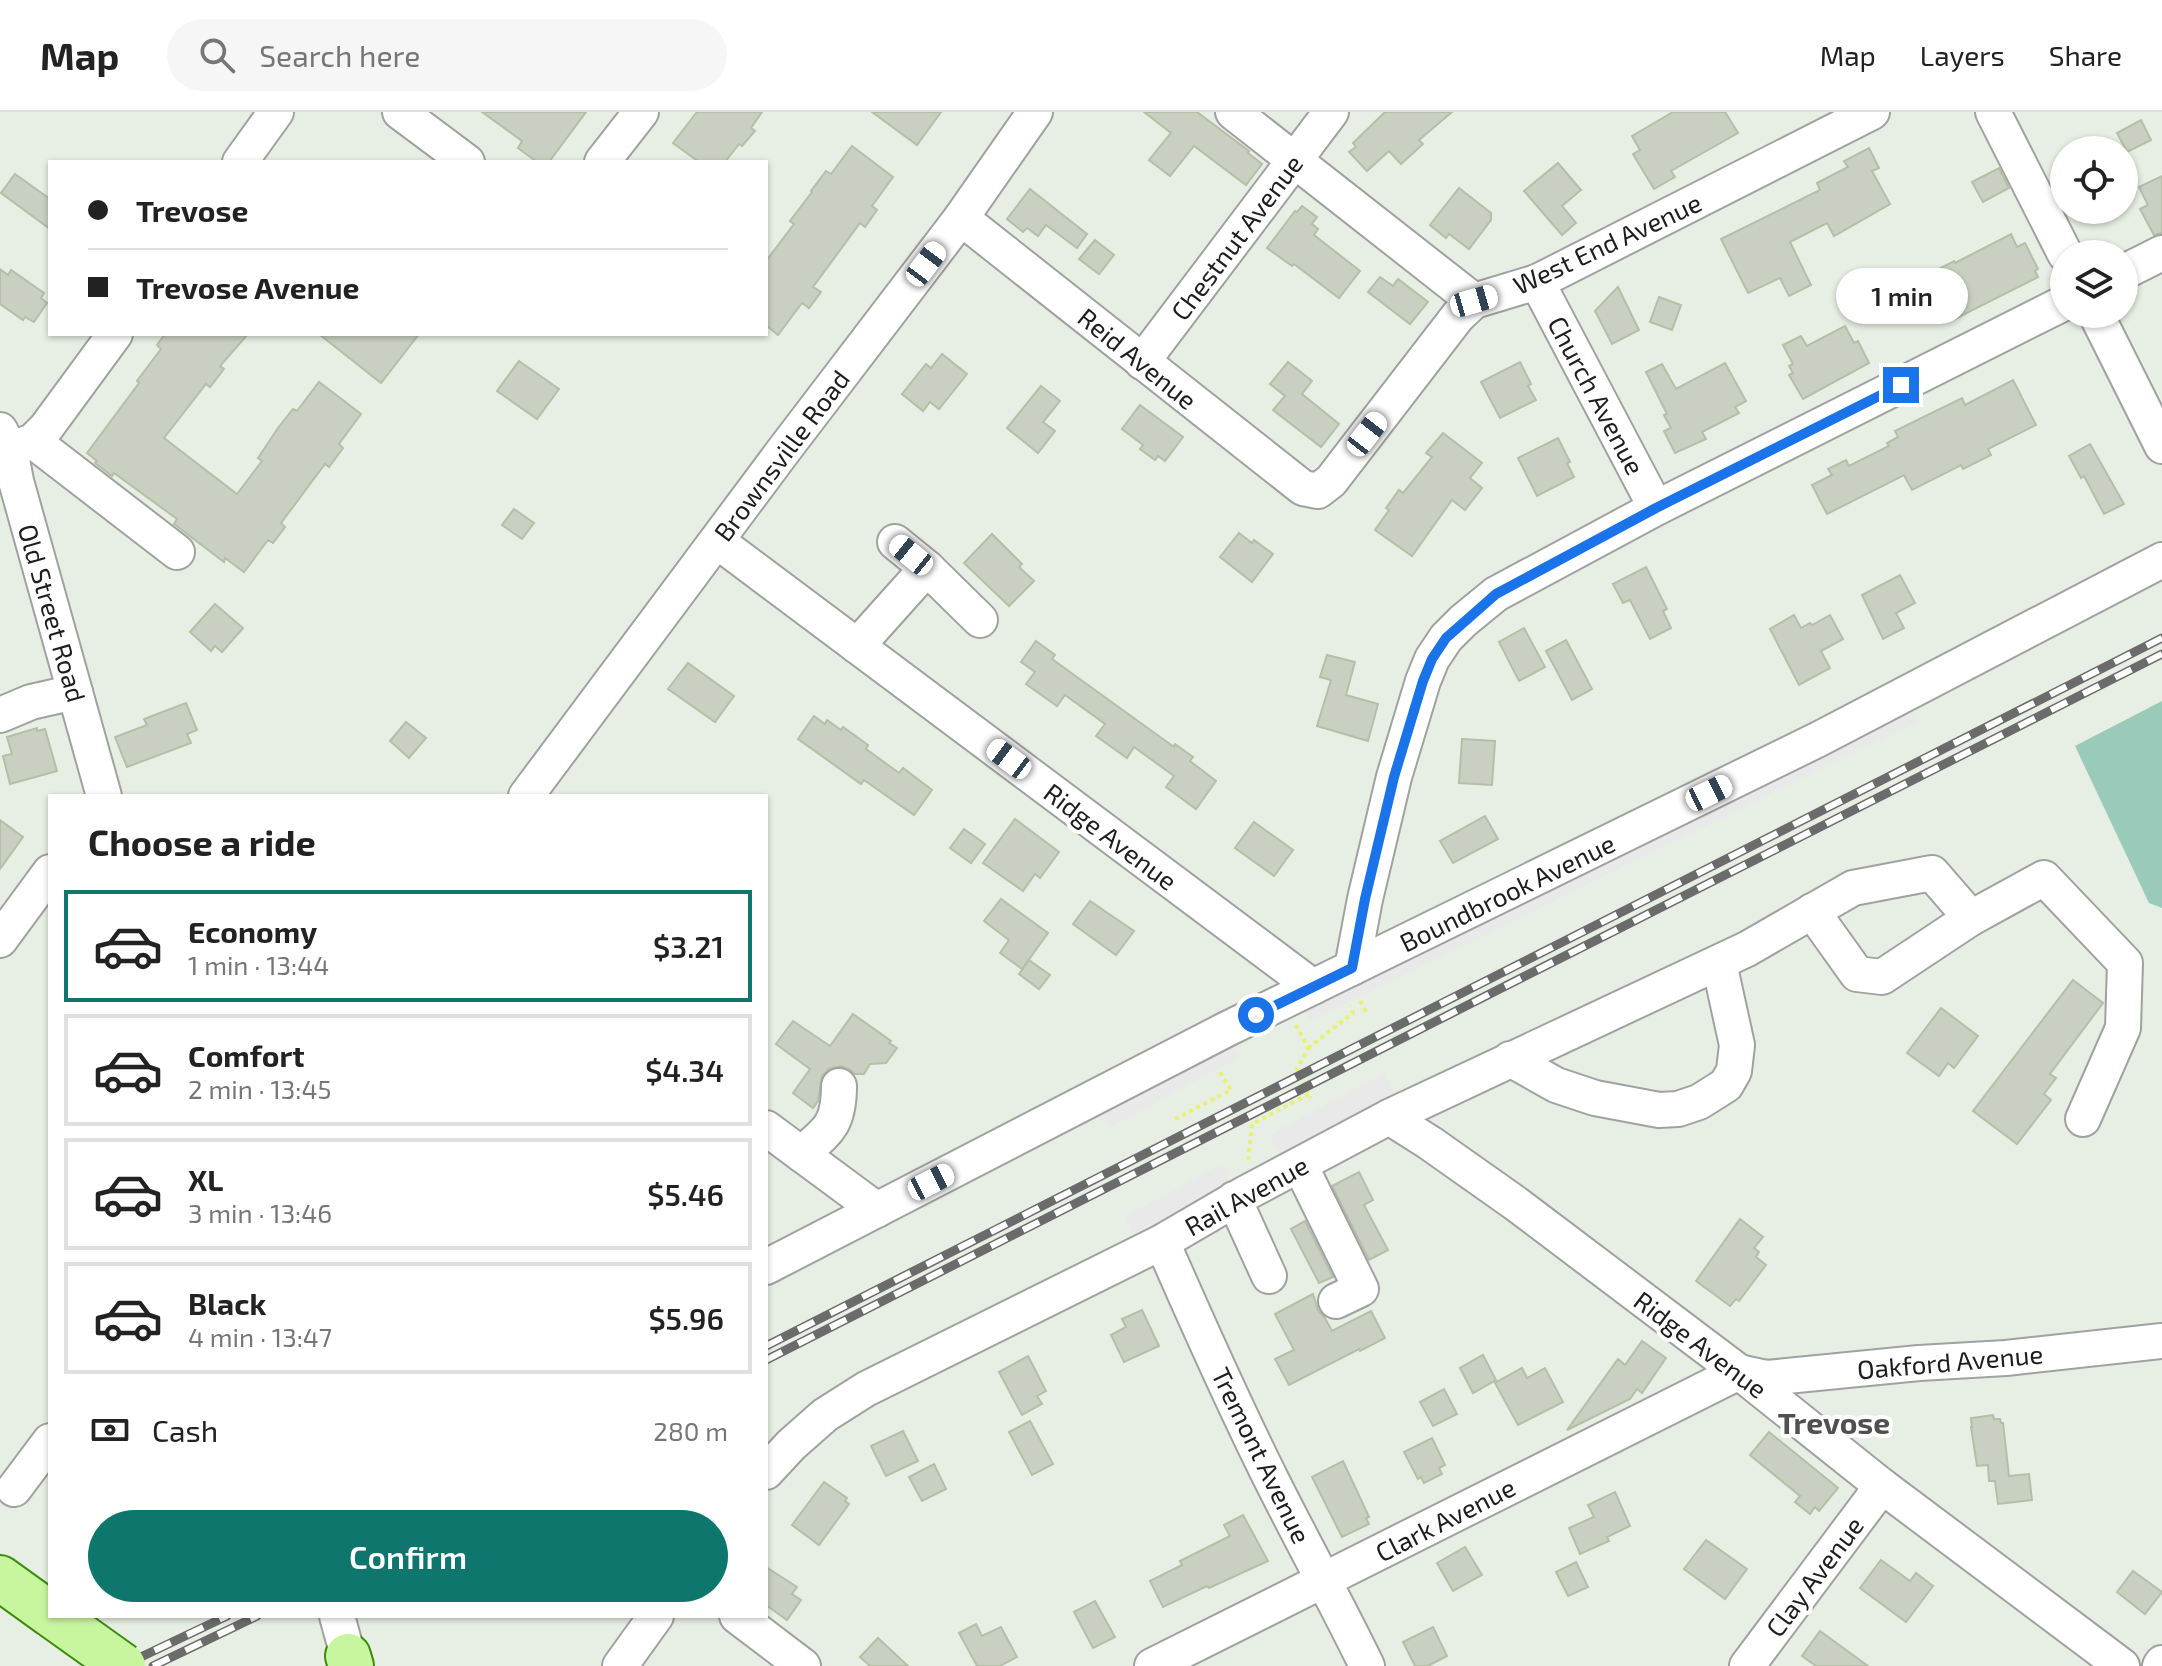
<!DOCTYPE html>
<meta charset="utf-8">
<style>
:root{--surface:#fff;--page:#f6f6f6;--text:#222;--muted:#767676;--line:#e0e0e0;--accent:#0f766e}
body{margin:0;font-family:"Exo 2",sans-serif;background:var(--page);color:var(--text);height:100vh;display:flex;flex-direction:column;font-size:30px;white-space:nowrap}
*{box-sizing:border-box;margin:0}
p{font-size:26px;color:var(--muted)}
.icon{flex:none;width:44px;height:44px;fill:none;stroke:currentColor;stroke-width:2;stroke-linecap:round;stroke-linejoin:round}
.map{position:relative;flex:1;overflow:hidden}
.sheet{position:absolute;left:48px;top:682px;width:720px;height:824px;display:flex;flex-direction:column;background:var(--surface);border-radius:0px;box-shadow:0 2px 6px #0004}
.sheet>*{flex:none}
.hud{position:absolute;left:48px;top:48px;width:720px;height:176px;border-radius:0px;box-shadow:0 2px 6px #0004;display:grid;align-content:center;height:176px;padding:0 40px;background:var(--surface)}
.tools{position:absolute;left:2050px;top:24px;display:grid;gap:16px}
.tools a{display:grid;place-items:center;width:88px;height:88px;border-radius:50%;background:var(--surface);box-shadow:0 2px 6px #0004;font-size:40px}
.end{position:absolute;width:36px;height:36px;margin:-18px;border:10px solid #1a73e8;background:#fff;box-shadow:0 0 0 4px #fff}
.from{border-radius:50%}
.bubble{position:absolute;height:56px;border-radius:28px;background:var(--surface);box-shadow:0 2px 6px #0004;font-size:26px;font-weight:600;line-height:56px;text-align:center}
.car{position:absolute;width:24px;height:48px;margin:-24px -12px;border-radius:10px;box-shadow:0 0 6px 2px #0007;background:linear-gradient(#fff 24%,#345 0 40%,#fff 0 76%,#345 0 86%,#fff 0)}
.hud b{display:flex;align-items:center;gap:28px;height:76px;font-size:30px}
.hud b+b{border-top:2px solid var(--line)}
.hud i{width:20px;height:20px;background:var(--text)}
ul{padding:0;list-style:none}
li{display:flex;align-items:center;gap:24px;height:112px;margin:0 16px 12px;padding:0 24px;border:4px solid var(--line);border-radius:0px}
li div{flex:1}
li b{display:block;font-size:30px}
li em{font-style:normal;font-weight:600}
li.current{border-color:var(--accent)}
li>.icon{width:72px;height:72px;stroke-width:1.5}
h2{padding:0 40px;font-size:36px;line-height:96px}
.pay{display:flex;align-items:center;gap:20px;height:88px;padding:0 40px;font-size:30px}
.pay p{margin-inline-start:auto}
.button{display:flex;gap:16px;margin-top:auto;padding:16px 40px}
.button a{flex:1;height:92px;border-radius:48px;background:var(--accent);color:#fff;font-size:32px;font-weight:600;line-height:92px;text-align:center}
header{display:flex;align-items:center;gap:48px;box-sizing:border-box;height:112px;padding:0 40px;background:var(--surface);border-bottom:2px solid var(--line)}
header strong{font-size:38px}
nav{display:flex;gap:44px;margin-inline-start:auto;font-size:28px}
.search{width:560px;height:72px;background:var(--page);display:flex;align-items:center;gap:20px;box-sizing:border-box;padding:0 28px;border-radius:44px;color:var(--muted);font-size:30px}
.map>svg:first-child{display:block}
.forest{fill:#9acbba}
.parking{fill:#e9e9e9}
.building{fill:#c9d0c1;stroke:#b5bea6;stroke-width:2}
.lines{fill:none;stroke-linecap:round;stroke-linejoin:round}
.minor-casing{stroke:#a1a1a1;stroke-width:38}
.major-casing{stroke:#3a8d08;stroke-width:48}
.path{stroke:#e9f270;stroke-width:4;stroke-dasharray:4 4;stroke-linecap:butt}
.minor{stroke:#fff;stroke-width:34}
.major{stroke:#c8f69f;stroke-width:44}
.rail-casing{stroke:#6b6b6b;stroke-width:9}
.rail{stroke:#fff;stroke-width:6;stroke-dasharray:18;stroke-linecap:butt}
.major-bridge-casing{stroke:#3a8d08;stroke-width:48;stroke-linecap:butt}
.major-bridge{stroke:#c8f69f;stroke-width:44}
.route{stroke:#1a73e8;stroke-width:10}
.labels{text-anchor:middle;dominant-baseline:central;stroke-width:8;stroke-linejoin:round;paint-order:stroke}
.street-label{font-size:26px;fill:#1d1d1d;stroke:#fff}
.quarter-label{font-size:30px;font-weight:bold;fill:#505050;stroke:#fff}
</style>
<header>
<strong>Map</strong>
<div class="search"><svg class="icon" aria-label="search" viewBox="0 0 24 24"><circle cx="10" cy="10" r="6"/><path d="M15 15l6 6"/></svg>Search here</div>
<nav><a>Map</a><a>Layers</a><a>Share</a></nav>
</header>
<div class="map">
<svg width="2162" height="1554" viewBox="0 0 2162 1554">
<rect width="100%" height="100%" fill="#e7eee3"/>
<polygon class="forest" points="2162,589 2162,796 2149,791 2075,634"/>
<g class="parking">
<polygon points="1911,591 1919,609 1310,909 1302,892"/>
<polygon points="1230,930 1239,946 1110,1015 1101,999"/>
<polygon points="1384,961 1395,981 1281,1042 1270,1023"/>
<polygon points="1222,1052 1233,1072 1135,1125 1124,1105"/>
</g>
<g class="building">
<polygon points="482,0 586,0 549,50 537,50 518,36 522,29"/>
<polygon points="697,0 762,0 751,16 755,19 742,34 739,32 725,50 699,50 673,31"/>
<polygon points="872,0 941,0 917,33"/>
<polygon points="1144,0 1197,0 1249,39 1248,41 1262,52 1246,73 1194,34 1170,64 1149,48 1171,21"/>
<polygon points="1385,0 1452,0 1419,28 1423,32 1401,52 1389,39 1367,59 1349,40 1356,35 1353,31"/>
<polygon points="1673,0 1725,0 1738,21 1671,59 1675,65 1654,77 1633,42 1640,38 1632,24"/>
<polygon points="2141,8 2151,28 2127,40 2117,21"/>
<polygon points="852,34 893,65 872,94 877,98 865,115 860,111 813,175 821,180 809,196 802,191 778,223 766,213 766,149 794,112 790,109 812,80 811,79 826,59 831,62"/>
<polygon points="1869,36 1879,56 1872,59 1890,92 1834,124 1827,111 1790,130 1811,173 1789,184 1780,166 1748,181 1721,127 1820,78 1817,71 1848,55 1844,49"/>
<polygon points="1558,51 1581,78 1562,94 1576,111 1562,123 1524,79"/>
<polygon points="1999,56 2009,76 1983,90 1972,70"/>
<polygon points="15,62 50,87 50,117 1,81"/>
<polygon points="2162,64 2162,121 2154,123 2140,97 2148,93 2139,75"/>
<polygon points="1459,76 1491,101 1491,108 1469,137 1449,122 1446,126 1430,113"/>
<polygon points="1030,77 1087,122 1077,136 1046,113 1038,124 1027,116 1023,120 1007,107"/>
<polygon points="1302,94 1317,105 1312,112 1318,117 1314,123 1360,159 1339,186 1294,152 1292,154 1267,136 1295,99 1297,100"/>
<polygon points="2011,122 2017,135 2025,131 2038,157 2035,159 2038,165 1955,207 1931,161 1954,149 1955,151"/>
<polygon points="1095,128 1114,143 1099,162 1079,147"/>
<polygon points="0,157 8,163 11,158 44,181 41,186 47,191 34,210 25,205 23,208 0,192"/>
<polygon points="1380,165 1393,174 1398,167 1428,190 1410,212 1368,180"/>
<polygon points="1618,175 1639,218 1612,232 1595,199"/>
<polygon points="1659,185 1681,193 1672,218 1650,210"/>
<polygon points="1845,214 1854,231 1858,229 1869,251 1803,287 1789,263 1793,261 1789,254 1793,252 1783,233 1801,224 1807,234"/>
<polygon points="165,222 248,222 220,254 224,257 210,275 206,272 164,326 237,382 262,349 258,346 278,316 293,297 297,299 319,270 361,302 339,332 343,336 329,355 325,352 281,411 285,415 273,431 268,428 244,460 225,446 224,450 174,412 177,407 114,361 112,364 95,351 97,349 87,341 139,271 137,269 161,237 157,233"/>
<polygon points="319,222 419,222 381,271"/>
<polygon points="942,242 967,262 939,297 930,290 923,299 902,282 926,252 931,256"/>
<polygon points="519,249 559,277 537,307 497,279"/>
<polygon points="1288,250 1312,269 1302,282 1339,312 1321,335 1273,298 1285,284 1270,272"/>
<polygon points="1520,250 1531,272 1528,274 1536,288 1500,306 1481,270"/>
<polygon points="1725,251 1746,289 1735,295 1739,301 1702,320 1706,327 1675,341 1664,319 1671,316 1664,303 1667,302 1646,260 1662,252 1676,277"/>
<polygon points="2013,268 2036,313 1988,337 1991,343 1963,357 1961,353 1912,378 1904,363 1827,402 1812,373 1832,363 1828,357 1846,348 1849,354 1889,334 1887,331 1898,325 1895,319 1962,286 1965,293"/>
<polygon points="1041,274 1060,289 1043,310 1055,319 1038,341 1007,316"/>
<polygon points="1140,293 1183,325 1165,349 1158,344 1155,348 1140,337 1143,333 1122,317"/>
<polygon points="1443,321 1482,351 1470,366 1482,376 1465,398 1452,388 1412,444 1375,418 1389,398 1386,396 1399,378 1403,381 1432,345 1426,341"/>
<polygon points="1558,326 1570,350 1567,351 1574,365 1537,384 1518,346"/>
<polygon points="2090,332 2124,392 2104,402 2084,364 2081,366 2069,344"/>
<polygon points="514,397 534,411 522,427 502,413"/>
<polygon points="1239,421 1252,431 1254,428 1273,442 1252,470 1220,445"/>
<polygon points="992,422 1022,452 1019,455 1034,469 1009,494 964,451"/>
<polygon points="1646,455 1667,497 1663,499 1671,516 1650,527 1630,488 1623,491 1613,472"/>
<polygon points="1900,463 1915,491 1896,501 1904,516 1883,527 1862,483"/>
<polygon points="215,492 243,516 222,540 215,534 211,539 190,520"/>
<polygon points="1794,503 1801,516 1810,511 1812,513 1830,503 1843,527 1821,539 1830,556 1799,573 1770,517"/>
<polygon points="1524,516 1545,555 1519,569 1499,530"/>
<polygon points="1566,528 1592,577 1572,588 1546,539"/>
<polygon points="1036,529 1055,543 1052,547 1174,635 1175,632 1193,645 1190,649 1216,669 1196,697 1166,675 1174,664 1134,635 1127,646 1096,624 1105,612 1065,583 1057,594 1026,572 1035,560 1021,550"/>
<polygon points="1327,543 1355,550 1346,583 1378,592 1368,629 1317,614 1331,568 1320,565"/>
<polygon points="688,551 734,584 715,610 668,577"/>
<polygon points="186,591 197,618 187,622 191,631 127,655 115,625 147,613 144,607"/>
<polygon points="814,604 825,612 827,608 841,618 843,615 868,633 866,637 899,661 903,656 932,678 914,703 864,668 861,672 798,627"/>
<polygon points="406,610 426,626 409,646 390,629"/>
<polygon points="37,616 37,619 45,617 57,659 10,672 3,644 12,642 7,625"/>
<polygon points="1462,627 1495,629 1492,673 1459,671"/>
<polygon points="1485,704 1498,727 1453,751 1440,729"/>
<polygon points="1015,707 1059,740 1040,766 1035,762 1023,779 983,751"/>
<polygon points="0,708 23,725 0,757"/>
<polygon points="1254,710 1293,738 1274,764 1235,736"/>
<polygon points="964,717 985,732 971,751 950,736"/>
<polygon points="1001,787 1048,821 1022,857 1000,841 1009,828 984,809"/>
<polygon points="1090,789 1134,819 1116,843 1073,812"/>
<polygon points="1029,848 1050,863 1039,877 1019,862"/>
<polygon points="2073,868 2103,891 2050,962 2056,966 2044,982 2051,988 2017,1032 1973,999"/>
<polygon points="1941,896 1978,924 1954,956 1948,951 1939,964 1907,941"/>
<polygon points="853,902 891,929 889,931 897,936 886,951 870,952 864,962 855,962 849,957 841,954 829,957 822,964 818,989 813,996 793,981 810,957 776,932 793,909 830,934"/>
<polygon points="1359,1060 1373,1088 1364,1093 1388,1138 1369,1148 1332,1074"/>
<polygon points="1740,1107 1763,1125 1754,1136 1759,1140 1756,1145 1766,1153 1739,1189 1736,1187 1730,1194 1696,1169"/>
<polygon points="1305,1109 1333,1165 1319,1171 1291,1117"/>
<polygon points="1313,1182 1318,1198 1325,1206 1332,1219 1371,1199 1385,1226 1360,1239 1359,1237 1289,1273 1275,1247 1294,1238 1275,1202"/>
<polygon points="1142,1198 1159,1234 1124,1250 1111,1223 1126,1215 1122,1207"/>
<polygon points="1642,1229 1666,1246 1642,1281 1637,1277 1630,1287 1567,1318 1618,1247 1625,1253"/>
<polygon points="1483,1243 1496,1268 1473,1281 1460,1256"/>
<polygon points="1028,1244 1046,1279 1037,1284 1042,1292 1022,1303 999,1260"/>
<polygon points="1522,1256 1527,1266 1545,1256 1563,1290 1518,1313 1495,1271"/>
<polygon points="1444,1277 1457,1302 1433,1314 1420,1290"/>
<polygon points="1993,1303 1994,1307 2000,1307 2001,1311 2003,1311 2009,1364 2029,1362 2032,1388 1998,1392 1995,1369 1989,1369 1988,1353 1977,1354 1971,1315 1972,1315 1971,1306"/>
<polygon points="1030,1309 1053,1352 1032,1363 1009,1320"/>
<polygon points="903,1319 918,1349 886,1364 871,1334"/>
<polygon points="1769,1320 1838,1376 1819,1399 1815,1395 1810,1402 1795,1390 1800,1384 1750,1343"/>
<polygon points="1432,1326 1445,1353 1439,1356 1442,1362 1424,1371 1421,1365 1418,1367 1404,1340"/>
<polygon points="1343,1349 1369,1405 1366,1406 1369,1412 1342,1425 1312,1365"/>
<polygon points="934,1352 946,1377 922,1389 909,1365"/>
<polygon points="824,1370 847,1386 845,1389 849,1392 819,1433 792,1413"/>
<polygon points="1615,1380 1630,1414 1607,1425 1609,1429 1580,1442 1569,1416 1594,1405 1588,1393"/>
<polygon points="1243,1403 1268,1449 1209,1476 1207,1474 1163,1495 1150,1469 1182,1453 1180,1449 1230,1424 1224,1413"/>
<polygon points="1706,1428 1747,1457 1725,1487 1684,1457"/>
<polygon points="1465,1435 1482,1463 1453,1479 1437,1451"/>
<polygon points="1881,1448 1910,1469 1916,1461 1933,1474 1906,1510 1860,1476"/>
<polygon points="1576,1450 1588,1475 1568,1484 1556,1460"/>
<polygon points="766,1455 797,1475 792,1482 801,1488 787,1508 766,1493"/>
<polygon points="2133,1459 2162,1480 2145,1502 2117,1480"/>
<polygon points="1095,1489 1115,1525 1093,1536 1074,1500"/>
<polygon points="976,1512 982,1524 1001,1515 1017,1545 1000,1554 977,1554 959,1521"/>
<polygon points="1433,1515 1447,1544 1428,1554 1415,1554 1403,1530"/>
<polygon points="1820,1519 1868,1554 1816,1554 1802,1544"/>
<polygon points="878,1526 908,1554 870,1554 860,1545"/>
</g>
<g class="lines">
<defs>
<g id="minor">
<polyline points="400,0 467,50"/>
<polyline points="1233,0 1474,189"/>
<polyline points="1993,0 2065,142"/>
<polyline points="240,50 276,0"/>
<polyline points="602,50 641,0"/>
<polyline points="961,106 1303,376 1318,379 1331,369 1458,204 1474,189 1537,170 1872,0"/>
<polyline points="2124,160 2162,141"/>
<polyline points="1537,170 1656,396"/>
<polyline points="2096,202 2162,334"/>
<polyline points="1142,250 1331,0"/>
<polyline points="0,318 10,337 16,369 104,684"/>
<polyline points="33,329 177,440"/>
<polyline points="11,337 33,329 46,316 115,222"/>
<polyline points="717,429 1313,875"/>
<polyline points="895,430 927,456"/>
<polyline points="857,534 927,456 980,508"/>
<polyline points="0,603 31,590 75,580"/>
<polyline points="526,684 784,338 961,106 1035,0"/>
<polyline points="1812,799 1857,862 1882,865 1971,806"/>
<polyline points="0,828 50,760"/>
<polyline points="1352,856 1365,787 1394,665 1423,569 1432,547 1446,526 1463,509 1496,482 1656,396 2064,191"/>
<polyline points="1510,947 1556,973 1595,986 1659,998 1678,997 1699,990 1726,973 1734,959 1737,933 1719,851"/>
<polyline points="1389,1005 1430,1031 1515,1091 1739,1260 1882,1374 2122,1554"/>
<polyline points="766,1016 877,1098"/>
<path d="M801,1042C828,1019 839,1013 839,974"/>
<polyline points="1300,1053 1361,1177 1336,1189"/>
<polyline points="1234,1087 1269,1164"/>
<path d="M1162,1130C1197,1210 1233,1291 1272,1369C1303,1431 1337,1492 1367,1554"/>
<polyline points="766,1155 1227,917 1819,627 2162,448"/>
<polyline points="766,1360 791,1333 825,1303 866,1277 1162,1130 1246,1081 1389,1005 1747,837 1853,776 1932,761 1971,806 2044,766 2125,851 2123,916 2083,1007"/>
<polyline points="14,1377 50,1329"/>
<polyline points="337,1504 348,1544 349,1554"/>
<polyline points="737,1504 803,1554"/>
<polyline points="620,1554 656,1504"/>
<polyline points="1152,1554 1739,1260 1767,1266 1919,1251 2006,1246 2162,1229"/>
<polyline points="1747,1554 1882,1374"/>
<polyline points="2160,1554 2162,1551"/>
</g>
<g id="major">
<polyline points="0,1466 50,1502"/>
<polyline points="348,1544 351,1554"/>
</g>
</defs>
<use href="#minor" class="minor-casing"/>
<use href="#major" class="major-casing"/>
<g class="path">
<polyline points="1360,889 1368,903"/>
<polyline points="1296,913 1308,936 1297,957 1311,986"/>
<polyline points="1308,936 1353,901 1350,894"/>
<polyline points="1175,1007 1231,978 1220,960"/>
<polyline points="1248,1048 1252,1012 1309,982"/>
</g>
<use href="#minor" class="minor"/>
<use href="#major" class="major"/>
<defs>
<g id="rail">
<polyline points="766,1234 2162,526"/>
<polyline points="766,1248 2162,542"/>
<polyline points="122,1554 227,1504"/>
<polyline points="153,1554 257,1504"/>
</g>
</defs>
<use href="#rail" class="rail-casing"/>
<use href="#rail" class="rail"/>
<defs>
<polyline id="major-bridge" points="53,1504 123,1554"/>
</defs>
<use href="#major-bridge" class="major-bridge-casing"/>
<use href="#major-bridge" class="major-bridge"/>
</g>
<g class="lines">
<polyline class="route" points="1256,903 1352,856 1365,787 1394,665 1423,569 1432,547 1446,526 1496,482 1656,396 1901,273"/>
</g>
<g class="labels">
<g class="street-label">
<text transform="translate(1236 125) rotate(-53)">Chestnut Avenue</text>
<text transform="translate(1607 131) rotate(-25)">West End Avenue</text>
<text transform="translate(1138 246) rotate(39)">Reid Avenue</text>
<text transform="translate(1597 283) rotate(62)">Church Avenue</text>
<text transform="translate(781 343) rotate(-53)">Brownsville Road</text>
<text transform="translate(53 501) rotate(74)">Old Street Road</text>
<text transform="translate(1111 724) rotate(37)">Ridge Avenue</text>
<text transform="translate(1507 780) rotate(-26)">Boundbrook Avenue</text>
<text transform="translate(1246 1083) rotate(-29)">Rail Avenue</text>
<text transform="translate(1701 1232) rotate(37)">Ridge Avenue</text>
<text transform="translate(1950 1249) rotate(-5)">Oakford Avenue</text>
<text transform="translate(1262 1343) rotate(64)">Tremont Avenue</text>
<text transform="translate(1445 1407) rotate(-27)">Clark Avenue</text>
<text transform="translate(1814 1464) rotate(-53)">Clay Avenue</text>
</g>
<g class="quarter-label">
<text x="1834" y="1310">Trevose</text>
</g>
</g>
</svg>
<div class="tools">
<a><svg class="icon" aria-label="locate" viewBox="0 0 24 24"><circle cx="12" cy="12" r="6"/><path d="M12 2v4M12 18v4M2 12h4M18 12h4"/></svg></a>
<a><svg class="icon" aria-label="layers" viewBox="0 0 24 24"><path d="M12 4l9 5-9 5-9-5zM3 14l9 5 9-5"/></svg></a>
</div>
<i class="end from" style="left:1256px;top:903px"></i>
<i class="end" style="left:1901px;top:273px"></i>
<div class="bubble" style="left:1836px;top:156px;width:132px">1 min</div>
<i class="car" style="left:926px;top:152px;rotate:37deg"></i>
<i class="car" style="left:1474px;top:189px;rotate:74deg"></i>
<i class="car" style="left:1367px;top:322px;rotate:38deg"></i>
<i class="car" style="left:911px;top:443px;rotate:309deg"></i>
<i class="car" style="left:1009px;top:647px;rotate:307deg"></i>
<i class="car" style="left:1709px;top:681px;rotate:64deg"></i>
<i class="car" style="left:931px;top:1070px;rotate:63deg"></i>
<div class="hud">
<b><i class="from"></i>Trevose</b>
<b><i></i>Trevose Avenue</b>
</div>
<section class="sheet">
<h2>Choose a ride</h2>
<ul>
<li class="current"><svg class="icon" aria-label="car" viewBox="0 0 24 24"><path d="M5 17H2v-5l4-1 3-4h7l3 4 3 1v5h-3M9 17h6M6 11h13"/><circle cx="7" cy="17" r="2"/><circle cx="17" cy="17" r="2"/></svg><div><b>Economy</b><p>1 min · 13:44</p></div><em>$3.21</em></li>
<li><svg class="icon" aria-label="car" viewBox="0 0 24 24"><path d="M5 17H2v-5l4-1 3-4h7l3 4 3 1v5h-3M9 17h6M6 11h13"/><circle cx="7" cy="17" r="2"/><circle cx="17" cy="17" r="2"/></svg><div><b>Comfort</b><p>2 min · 13:45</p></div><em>$4.34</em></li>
<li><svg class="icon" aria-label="car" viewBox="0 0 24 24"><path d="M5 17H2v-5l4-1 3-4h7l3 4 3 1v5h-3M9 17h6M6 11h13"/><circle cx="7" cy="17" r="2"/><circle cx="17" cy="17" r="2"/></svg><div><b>XL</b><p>3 min · 13:46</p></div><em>$5.46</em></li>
<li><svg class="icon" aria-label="car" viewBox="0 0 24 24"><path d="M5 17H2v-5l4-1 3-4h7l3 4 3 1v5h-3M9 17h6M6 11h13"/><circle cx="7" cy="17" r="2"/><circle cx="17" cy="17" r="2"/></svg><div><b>Black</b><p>4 min · 13:47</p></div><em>$5.96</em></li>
</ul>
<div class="pay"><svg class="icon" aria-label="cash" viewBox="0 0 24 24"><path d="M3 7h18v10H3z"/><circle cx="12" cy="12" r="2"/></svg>Cash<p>280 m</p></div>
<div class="button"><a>Confirm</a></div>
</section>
</div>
